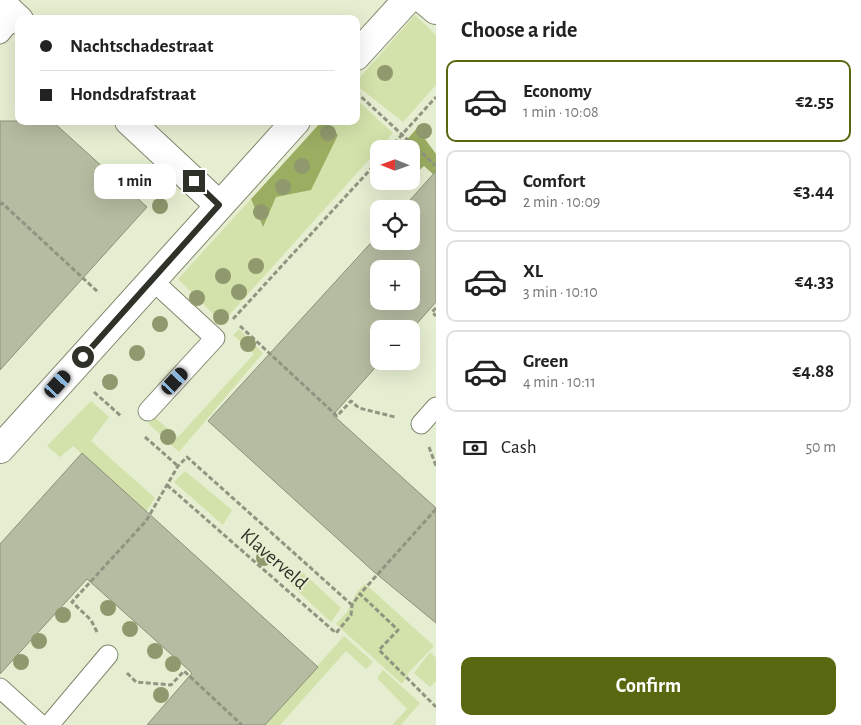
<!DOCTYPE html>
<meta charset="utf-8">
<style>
:root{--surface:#fff;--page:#f2f2f2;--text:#222;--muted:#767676;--line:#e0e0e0;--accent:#586810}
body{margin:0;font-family:"Alegreya Sans",sans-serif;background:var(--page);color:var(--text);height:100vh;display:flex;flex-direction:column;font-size:19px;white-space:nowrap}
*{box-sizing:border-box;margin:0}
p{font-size:16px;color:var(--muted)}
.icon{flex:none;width:28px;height:28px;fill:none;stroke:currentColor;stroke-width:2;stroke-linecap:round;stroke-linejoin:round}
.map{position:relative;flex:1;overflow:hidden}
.side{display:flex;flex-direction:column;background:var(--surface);width:425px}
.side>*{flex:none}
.guide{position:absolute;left:15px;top:15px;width:345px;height:110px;border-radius:10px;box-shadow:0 5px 20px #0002;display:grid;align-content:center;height:110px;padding:0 25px;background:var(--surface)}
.needle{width:32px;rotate:271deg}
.tools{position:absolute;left:370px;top:140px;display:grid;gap:10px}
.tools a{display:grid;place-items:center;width:50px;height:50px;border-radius:10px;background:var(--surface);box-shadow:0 5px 20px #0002;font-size:25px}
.end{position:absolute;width:22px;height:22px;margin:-11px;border:6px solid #2f3228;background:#fff;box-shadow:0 0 0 2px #fff}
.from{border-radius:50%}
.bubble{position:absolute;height:35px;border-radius:10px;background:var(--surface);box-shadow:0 5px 20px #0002;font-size:16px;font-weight:700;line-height:35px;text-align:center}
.car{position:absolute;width:15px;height:30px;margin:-15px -8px;border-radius:6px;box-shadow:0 0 4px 1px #0007;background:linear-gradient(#222 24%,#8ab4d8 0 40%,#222 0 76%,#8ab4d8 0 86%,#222 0)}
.guide b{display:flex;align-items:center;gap:18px;height:48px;font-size:19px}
.guide b+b{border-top:1px solid var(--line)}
.guide i{width:12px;height:12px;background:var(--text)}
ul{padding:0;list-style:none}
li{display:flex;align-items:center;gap:15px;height:82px;margin:0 10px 8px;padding:0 15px;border:2px solid var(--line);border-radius:10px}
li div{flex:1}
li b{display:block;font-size:19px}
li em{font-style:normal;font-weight:700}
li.active{border-color:var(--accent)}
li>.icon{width:45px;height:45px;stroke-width:1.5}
h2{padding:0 25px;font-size:22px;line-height:60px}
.pay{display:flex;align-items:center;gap:12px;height:55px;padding:0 25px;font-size:19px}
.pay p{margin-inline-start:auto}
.action{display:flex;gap:10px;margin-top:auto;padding:10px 25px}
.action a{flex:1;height:58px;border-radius:10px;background:var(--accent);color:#fff;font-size:20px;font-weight:700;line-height:58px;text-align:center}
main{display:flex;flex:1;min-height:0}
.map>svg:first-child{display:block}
.green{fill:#d3e2aa}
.forest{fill:#9bad61}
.building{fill:#b5bca1;stroke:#899177;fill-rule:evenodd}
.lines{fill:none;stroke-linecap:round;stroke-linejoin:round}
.service-casing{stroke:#81886f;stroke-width:21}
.minor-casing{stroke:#81886f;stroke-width:30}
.path{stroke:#909581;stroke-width:3;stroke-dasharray:5 2.5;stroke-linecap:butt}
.service{stroke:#fff;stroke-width:19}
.minor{stroke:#fff;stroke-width:28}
.tree{fill:#8f996d}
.route{stroke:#2f3228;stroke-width:6}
.labels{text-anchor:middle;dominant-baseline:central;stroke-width:4;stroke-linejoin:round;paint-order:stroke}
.street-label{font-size:20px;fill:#2f3228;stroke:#e6eed1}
</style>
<main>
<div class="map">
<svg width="436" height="725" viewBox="0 0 436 725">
<rect width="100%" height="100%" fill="#e6eed1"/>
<g class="green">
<polygon points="415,15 436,35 436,85 403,122 356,85 356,82"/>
<polygon points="356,99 393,133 222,323 178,279 251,199 262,226 276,197 338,135 326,121 356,121"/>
<polygon points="239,329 263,353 179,452 148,423 154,417 178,437 254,354 233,335"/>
<polygon points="91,401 109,417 91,441 155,498 146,512 73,446 60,457 47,446"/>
<polygon points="185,471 232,510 223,525 174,482"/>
<polygon points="299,569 341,608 331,622 287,581"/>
<polygon points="364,584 371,589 434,646 410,671 402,684 336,624 347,612 357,592"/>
<polygon points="344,636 373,662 366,669 346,651 280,725 265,725"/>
<polygon points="430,652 436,658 436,681 430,687 414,673"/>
<polygon points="383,670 420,703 401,725 392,725 407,709 377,678"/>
</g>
<g class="forest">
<polygon points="322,121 326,121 338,135 311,190 276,197 263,227 251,199"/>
<polygon points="417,128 436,154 436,177 424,166 411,178 411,149 399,149"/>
</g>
<g class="building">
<polygon points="0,121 52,121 147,207 0,370"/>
<path d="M436,171V302L412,329H379V361H381L333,415L436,508V623L373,571L208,421L379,234V241H411V209H402ZM379,269H411V301H379Z"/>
<polygon points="82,453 318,667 265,725 147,725 192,673 87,579 0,674 0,544"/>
</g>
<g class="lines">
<defs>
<g id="service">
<polyline points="0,34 15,16"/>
<polyline points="148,411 215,338 152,280"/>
<polyline points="421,424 436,407"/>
<polyline points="0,688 41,725"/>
<polyline points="49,725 108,655"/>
</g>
<g id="minor">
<polyline points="424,0 436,10"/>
<polyline points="0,2 19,20"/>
<polyline points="356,56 407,0"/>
<polyline points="129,121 219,205"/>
<polyline points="0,449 296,121"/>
</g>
</defs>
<use href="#service" class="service-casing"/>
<use href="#minor" class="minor-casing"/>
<g class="path">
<polyline points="356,92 436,166"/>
<polyline points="389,149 436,97"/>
<polyline points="0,205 2,203 99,293"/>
<polyline points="436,308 432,312 436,316"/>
<polyline points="233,319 379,160"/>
<polyline points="240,326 337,416 351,401 359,408 395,417"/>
<polyline points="94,392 122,417"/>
<polyline points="145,437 178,466"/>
<polyline points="429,447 436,466"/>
<polyline points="167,485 336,633 351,615 352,605 360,594"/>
<polyline points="436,509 360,594 398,630 379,650 436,707"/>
<polyline points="97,632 91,620 72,602 146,521 178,466 187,457 352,605"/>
<polyline points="127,673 136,682 171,685 184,671 242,725"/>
</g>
<use href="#service" class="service"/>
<use href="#minor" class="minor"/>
</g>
<g class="tree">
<circle cx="385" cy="73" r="8"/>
<circle cx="424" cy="131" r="8"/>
<circle cx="328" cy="133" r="8"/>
<circle cx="302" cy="166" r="8"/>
<circle cx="283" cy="187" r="8"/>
<circle cx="160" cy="206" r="8"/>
<circle cx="261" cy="212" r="8"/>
<circle cx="256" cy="266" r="8"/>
<circle cx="223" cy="276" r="8"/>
<circle cx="239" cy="292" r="8"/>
<circle cx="197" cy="298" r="8"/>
<circle cx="221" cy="317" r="8"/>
<circle cx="160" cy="324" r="8"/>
<circle cx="248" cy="344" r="8"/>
<circle cx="137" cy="353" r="8"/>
<circle cx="110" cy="382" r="8"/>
<circle cx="168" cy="437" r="8"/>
<circle cx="264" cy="558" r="8"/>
<circle cx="108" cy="608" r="8"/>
<circle cx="63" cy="615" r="8"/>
<circle cx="130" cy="629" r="8"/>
<circle cx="39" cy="641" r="8"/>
<circle cx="155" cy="651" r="8"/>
<circle cx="21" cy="662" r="8"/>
<circle cx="173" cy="664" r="8"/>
<circle cx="161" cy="695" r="8"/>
</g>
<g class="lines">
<polyline class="route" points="83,357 219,205 194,181"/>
</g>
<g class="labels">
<g class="street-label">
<text transform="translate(274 559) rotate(41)">Klaverveld</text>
</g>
</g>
</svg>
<div class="tools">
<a><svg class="needle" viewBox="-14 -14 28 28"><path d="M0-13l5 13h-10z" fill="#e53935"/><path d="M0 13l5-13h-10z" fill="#767676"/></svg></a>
<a><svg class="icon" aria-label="locate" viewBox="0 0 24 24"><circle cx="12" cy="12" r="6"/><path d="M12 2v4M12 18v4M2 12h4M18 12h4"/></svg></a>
<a>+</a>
<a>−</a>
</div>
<i class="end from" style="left:83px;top:357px"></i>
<i class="end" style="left:194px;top:181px"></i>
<div class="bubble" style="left:94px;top:164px;width:82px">1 min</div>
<i class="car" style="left:175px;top:381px;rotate:43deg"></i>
<i class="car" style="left:58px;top:384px;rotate:42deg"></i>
<div class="guide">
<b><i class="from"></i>Nachtschadestraat</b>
<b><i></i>Hondsdrafstraat</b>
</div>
</div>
<section class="side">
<h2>Choose a ride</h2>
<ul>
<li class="active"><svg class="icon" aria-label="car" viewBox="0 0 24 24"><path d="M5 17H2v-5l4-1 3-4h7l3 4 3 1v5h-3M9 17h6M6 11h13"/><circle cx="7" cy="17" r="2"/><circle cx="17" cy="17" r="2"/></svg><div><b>Economy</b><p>1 min · 10:08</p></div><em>€2.55</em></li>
<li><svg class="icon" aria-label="car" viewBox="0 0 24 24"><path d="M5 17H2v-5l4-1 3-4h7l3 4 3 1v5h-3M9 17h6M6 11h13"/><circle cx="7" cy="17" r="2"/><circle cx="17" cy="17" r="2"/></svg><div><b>Comfort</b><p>2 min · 10:09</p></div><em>€3.44</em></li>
<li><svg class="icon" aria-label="car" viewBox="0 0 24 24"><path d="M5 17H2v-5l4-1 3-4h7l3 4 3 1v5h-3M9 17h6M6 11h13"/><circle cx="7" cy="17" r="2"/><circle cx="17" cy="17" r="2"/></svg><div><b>XL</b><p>3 min · 10:10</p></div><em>€4.33</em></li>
<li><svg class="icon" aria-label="car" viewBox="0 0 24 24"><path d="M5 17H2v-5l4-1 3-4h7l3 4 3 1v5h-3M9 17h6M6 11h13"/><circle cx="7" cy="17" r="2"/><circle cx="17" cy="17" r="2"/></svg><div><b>Green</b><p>4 min · 10:11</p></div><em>€4.88</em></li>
</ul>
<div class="pay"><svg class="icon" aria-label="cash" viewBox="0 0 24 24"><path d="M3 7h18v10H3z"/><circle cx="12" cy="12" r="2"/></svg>Cash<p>50 m</p></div>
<div class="action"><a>Confirm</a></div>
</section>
</main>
